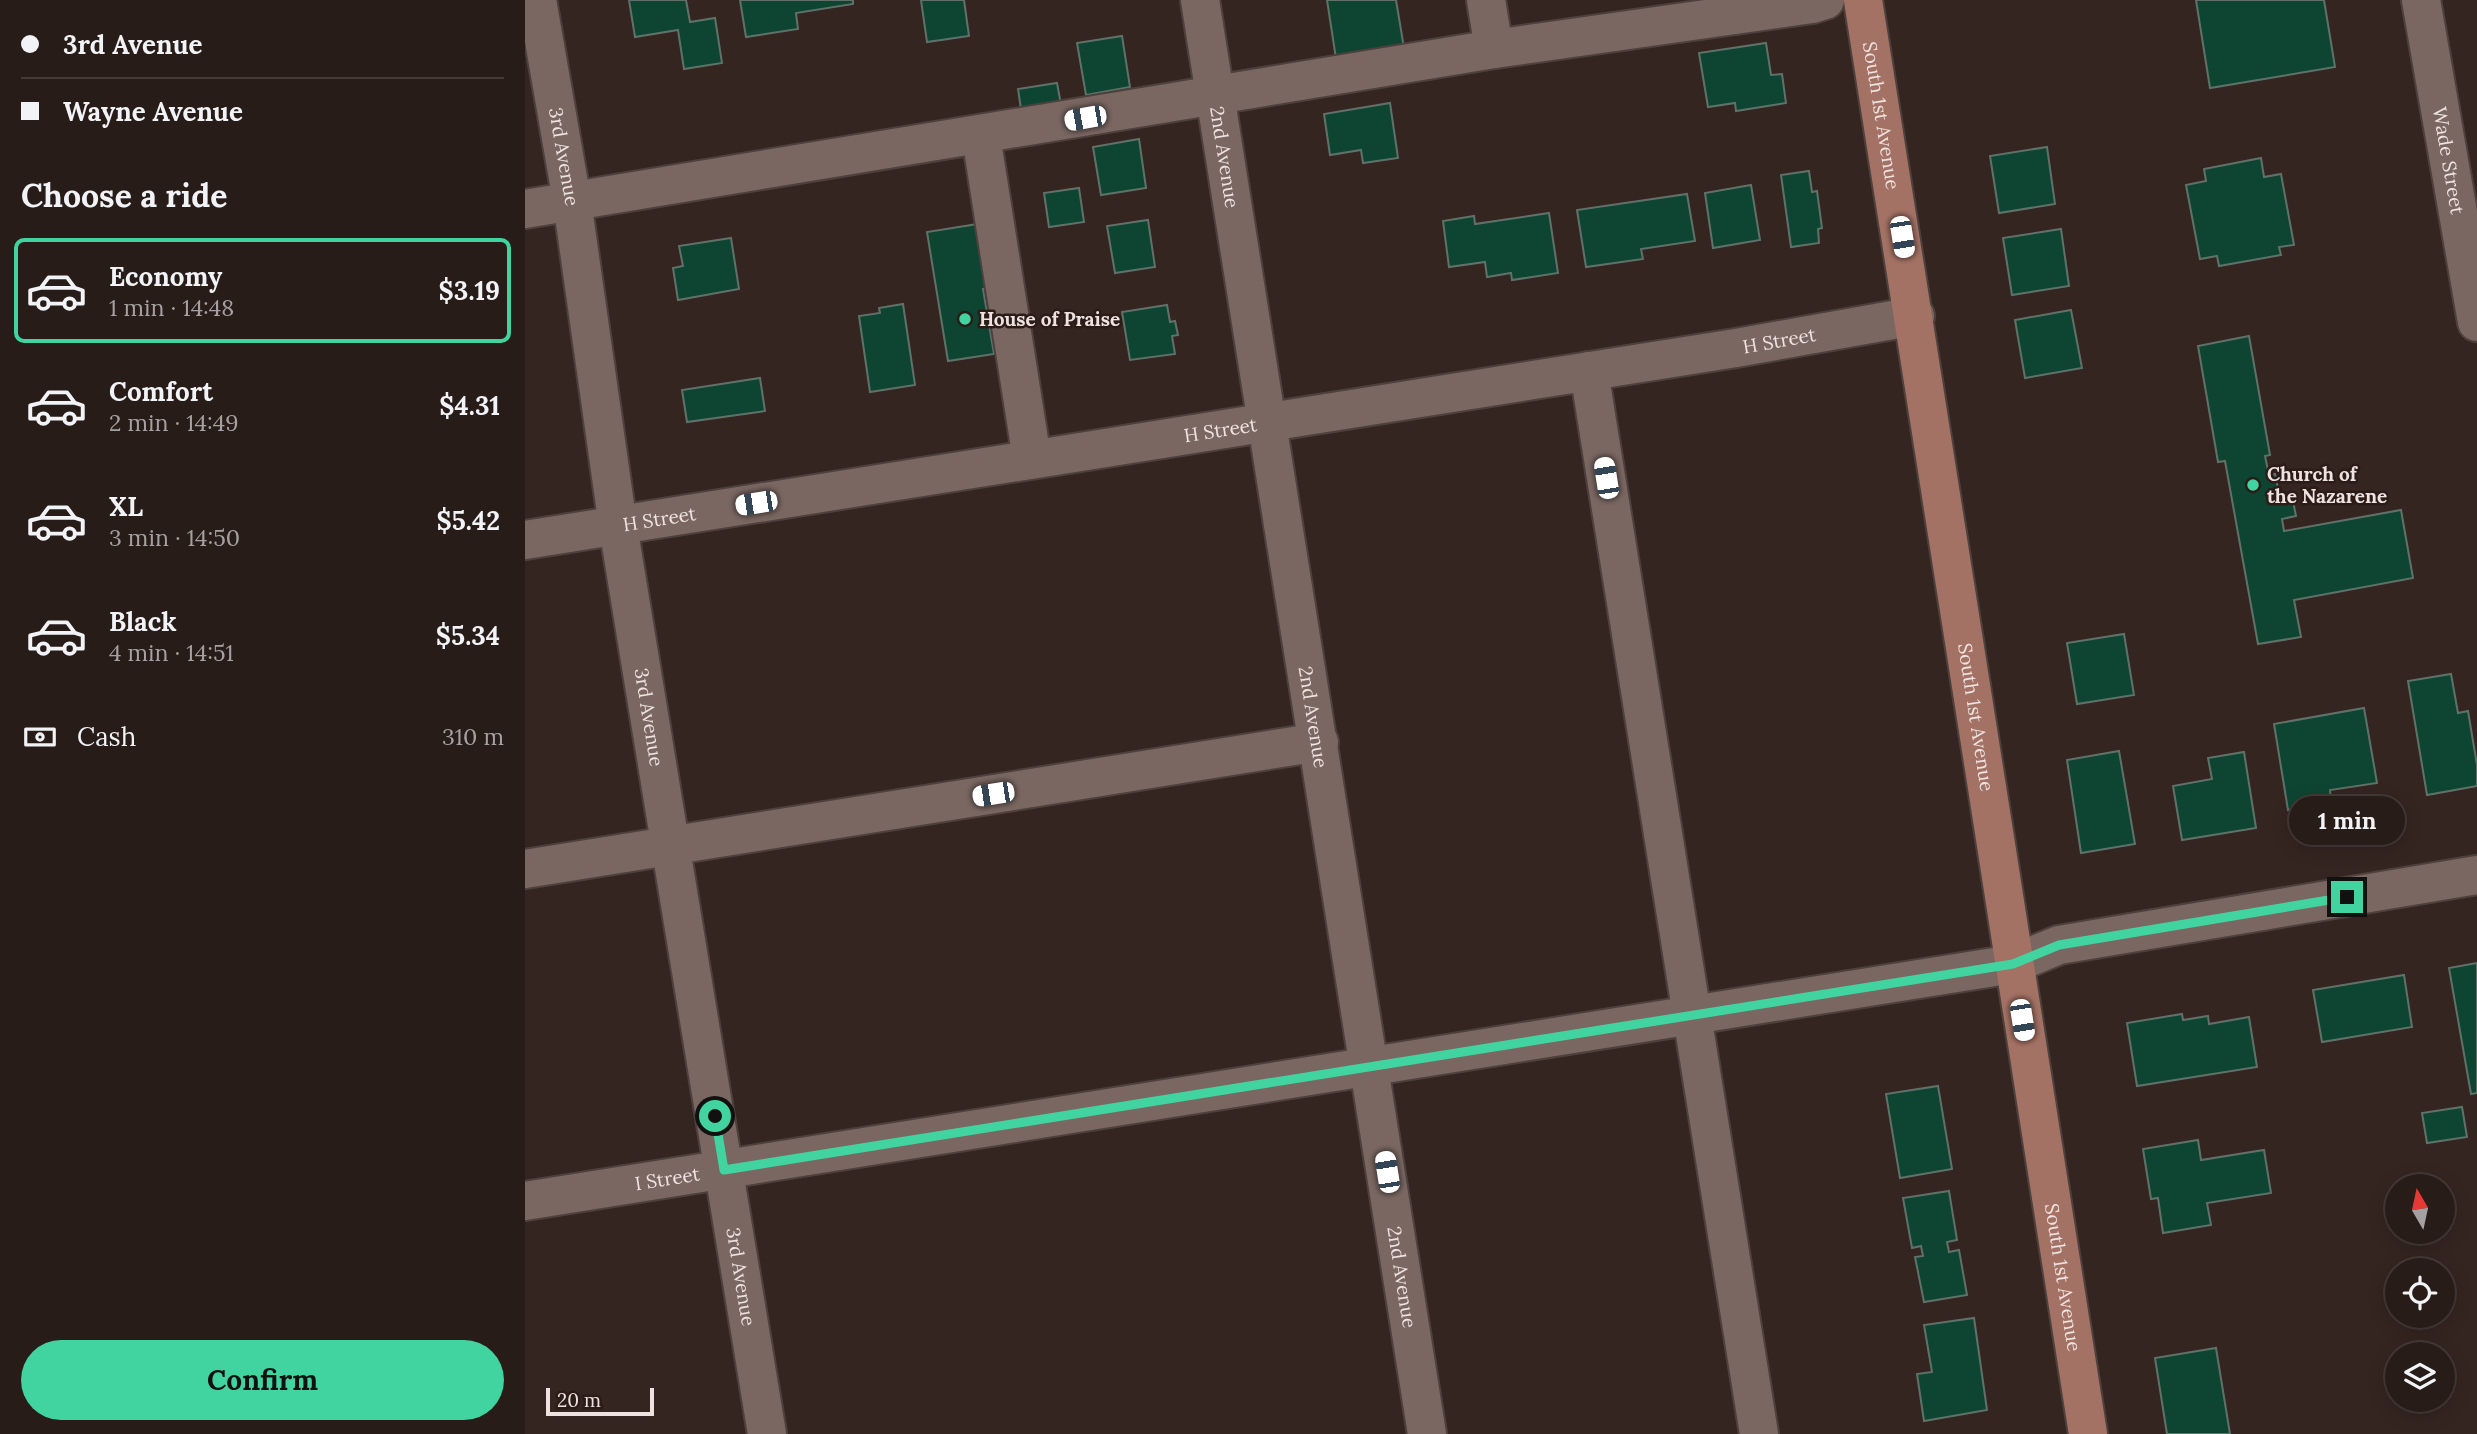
<!DOCTYPE html>
<meta charset="utf-8">
<style>
:root{--surface:#281c19;--page:#342926;--text:#f1f3f6;--muted:#a5a1a2;--line:#443a38;--accent:#42d4a0}
body{margin:0;font-family:Lora,serif;background:var(--page);color:var(--text);height:100vh;display:flex;flex-direction:column;font-size:26px;white-space:nowrap}
*{box-sizing:border-box;margin:0}
p{font-size:23px;color:var(--muted)}
.icon{flex:none;width:38px;height:38px;fill:none;stroke:currentColor;stroke-width:2;stroke-linecap:round;stroke-linejoin:round}
.map{position:relative;flex:1;overflow:hidden}
.details{display:flex;flex-direction:column;background:var(--surface);width:525px}
.details>*{flex:none}
.guide{display:grid;align-content:center;height:154px;padding:0 21px;background:var(--surface)}
.needle{width:46px;rotate:351deg}
.buttons{position:absolute;left:1860px;top:1174px;display:grid;gap:14px}
.buttons a{display:grid;place-items:center;width:70px;height:70px;border-radius:50%;background:var(--surface);box-shadow:0 4px 18px #0003,0 0 0 2px var(--line);font-size:35px}
.scale{position:absolute;left:21px;bottom:18px;width:108px;box-sizing:border-box;padding-left:7px;border:4px solid #eee3e0;border-top:0;font-size:19px;line-height:24px;white-space:nowrap;color:#eee3e0;-webkit-text-stroke:5px #2b1c18;paint-order:stroke}
.end{position:absolute;width:32px;height:32px;margin:-16px;border:9px solid #42d4a0;background:#111;box-shadow:0 0 0 4px #111}
.from{border-radius:50%}
.bubble{position:absolute;height:49px;border-radius:24px;background:var(--surface);box-shadow:0 4px 18px #0003,0 0 0 2px var(--line);font-size:23px;font-weight:700;line-height:49px;text-align:center}
.car{position:absolute;width:21px;height:42px;margin:-21px -10px;border-radius:9px;box-shadow:0 0 5px 2px #0007;background:linear-gradient(#fff 24%,#345 0 40%,#fff 0 76%,#345 0 86%,#fff 0)}
.guide b{display:flex;align-items:center;gap:24px;height:66px;font-size:26px}
.guide b+b{border-top:2px solid var(--line)}
.guide i{width:18px;height:18px;background:var(--text)}
ul{padding:0;list-style:none}
li{display:flex;align-items:center;gap:21px;height:105px;margin:0 14px 10px;padding:0 7px;border:4px solid transparent;border-radius:10px}
li div{flex:1}
li b{display:block;font-size:26px}
li em{font-style:normal;font-weight:700}
li.current{border-color:var(--accent)}
li>.icon{width:63px;height:63px;stroke-width:1.5}
h2{padding:0 21px;font-size:32px;line-height:84px}
.pay{display:flex;align-items:center;gap:18px;height:77px;padding:0 21px;font-size:26px}
.pay p{margin-inline-start:auto}
.cta{display:flex;gap:14px;margin-top:auto;padding:14px 21px}
.cta a{flex:1;height:80px;border-radius:42px;background:var(--accent);color:#111;font-size:28px;font-weight:700;line-height:80px;text-align:center}
main{display:flex;flex:1;min-height:0}
.map>svg:first-child{display:block}
.building{fill:#0e4532;stroke:#5f7168;stroke-width:2}
.lines{fill:none;stroke-linecap:round;stroke-linejoin:round}
.minor-casing{stroke:#4e413d;stroke-width:42}
.major-casing{stroke:#4e413d;stroke-width:42}
.minor{stroke:#7a6762;stroke-width:38}
.major{stroke:#a47265;stroke-width:38}
.route{stroke:#42d4a0;stroke-width:9}
.poi-dot{fill:#42d4a0;stroke:#2b1c18;stroke-width:2.5}
.labels{text-anchor:middle;dominant-baseline:central;stroke-width:5;stroke-linejoin:round;paint-order:stroke}
.street-label{font-size:19px;fill:#eee3e0;stroke:#2b1c18}
.poi-label{font-size:19px;font-weight:bold;fill:#eee3e0;stroke:#2b1c18;text-anchor:start}
</style>
<main>
<section class="details">
<div class="guide">
<b><i class="from"></i>3rd Avenue</b>
<b><i></i>Wayne Avenue</b>
</div>
<h2>Choose a ride</h2>
<ul>
<li class="current"><svg class="icon" aria-label="car" viewBox="0 0 24 24"><path d="M5 17H2v-5l4-1 3-4h7l3 4 3 1v5h-3M9 17h6M6 11h13"/><circle cx="7" cy="17" r="2"/><circle cx="17" cy="17" r="2"/></svg><div><b>Economy</b><p>1 min · 14:48</p></div><em>$3.19</em></li>
<li><svg class="icon" aria-label="car" viewBox="0 0 24 24"><path d="M5 17H2v-5l4-1 3-4h7l3 4 3 1v5h-3M9 17h6M6 11h13"/><circle cx="7" cy="17" r="2"/><circle cx="17" cy="17" r="2"/></svg><div><b>Comfort</b><p>2 min · 14:49</p></div><em>$4.31</em></li>
<li><svg class="icon" aria-label="car" viewBox="0 0 24 24"><path d="M5 17H2v-5l4-1 3-4h7l3 4 3 1v5h-3M9 17h6M6 11h13"/><circle cx="7" cy="17" r="2"/><circle cx="17" cy="17" r="2"/></svg><div><b>XL</b><p>3 min · 14:50</p></div><em>$5.42</em></li>
<li><svg class="icon" aria-label="car" viewBox="0 0 24 24"><path d="M5 17H2v-5l4-1 3-4h7l3 4 3 1v5h-3M9 17h6M6 11h13"/><circle cx="7" cy="17" r="2"/><circle cx="17" cy="17" r="2"/></svg><div><b>Black</b><p>4 min · 14:51</p></div><em>$5.34</em></li>
</ul>
<div class="pay"><svg class="icon" aria-label="cash" viewBox="0 0 24 24"><path d="M3 7h18v10H3z"/><circle cx="12" cy="12" r="2"/></svg>Cash<p>310 m</p></div>
<div class="cta"><a>Confirm</a></div>
</section>
<div class="map">
<svg width="1952" height="1434" viewBox="0 0 1952 1434">
<rect width="100%" height="100%" fill="#352521"/>
<g class="building">
<polygon points="104,0 161,0 165,22 190,18 197,63 159,69 153,30 110,37"/>
<polygon points="215,0 328,0 328,4 271,13 273,29 221,37"/>
<polygon points="396,0 439,0 444,36 402,42"/>
<polygon points="802,0 871,0 880,54 812,65"/>
<polygon points="1671,0 1799,0 1810,67 1685,88"/>
<polygon points="597,36 605,87 561,95 552,43"/>
<polygon points="1241,43 1246,75 1257,74 1261,103 1211,111 1210,103 1183,107 1174,53"/>
<polygon points="532,83 537,110 497,116 493,89"/>
<polygon points="865,103 873,158 838,163 836,150 805,155 799,114"/>
<polygon points="614,139 621,188 576,195 568,147"/>
<polygon points="1522,147 1530,204 1474,213 1465,156"/>
<polygon points="1736,158 1739,177 1756,174 1769,245 1754,247 1756,255 1694,266 1692,256 1675,259 1661,185 1681,181 1679,169"/>
<polygon points="1284,171 1287,192 1292,191 1297,228 1293,229 1294,243 1266,247 1256,175"/>
<polygon points="1226,185 1235,240 1188,248 1180,193"/>
<polygon points="554,188 559,222 524,227 519,193"/>
<polygon points="1162,194 1170,241 1116,249 1118,259 1061,267 1052,210"/>
<polygon points="1024,213 1033,273 987,280 986,273 962,277 960,262 924,267 918,221 949,216 950,224"/>
<polygon points="623,220 630,267 590,273 582,226"/>
<polygon points="459,223 469,288 458,289 469,354 423,361 402,232"/>
<polygon points="1536,229 1544,286 1487,295 1478,238"/>
<polygon points="206,238 214,289 153,300 148,268 158,266 154,246"/>
<polygon points="378,304 390,385 345,392 334,316 355,313 354,308"/>
<polygon points="642,305 645,322 650,321 653,335 647,336 650,354 605,360 597,312"/>
<polygon points="1546,310 1557,368 1500,378 1490,320"/>
<polygon points="1724,336 1745,455 1740,456 1744,475 1750,474 1755,498 1767,496 1771,516 1757,519 1759,531 1876,510 1888,578 1769,600 1776,637 1733,644 1700,461 1693,462 1673,346"/>
<polygon points="235,378 240,411 162,422 157,390"/>
<polygon points="1599,634 1609,695 1552,704 1542,643"/>
<polygon points="1926,674 1933,713 1943,711 1952,765 1952,786 1902,795 1883,681"/>
<polygon points="1839,708 1852,783 1805,790 1806,802 1763,810 1749,724"/>
<polygon points="1594,751 1610,844 1556,853 1542,760"/>
<polygon points="1719,752 1731,828 1657,840 1648,786 1687,779 1683,758"/>
<polygon points="1952,963 1952,1093 1946,1094 1924,968"/>
<polygon points="1879,975 1887,1027 1797,1042 1788,990"/>
<polygon points="1657,1014 1658,1020 1683,1016 1684,1024 1724,1017 1732,1067 1612,1086 1602,1023"/>
<polygon points="1413,1086 1427,1169 1375,1178 1361,1094"/>
<polygon points="1937,1107 1942,1137 1902,1143 1897,1113"/>
<polygon points="1673,1140 1676,1160 1739,1150 1746,1193 1682,1203 1686,1225 1638,1233 1633,1198 1626,1199 1618,1149"/>
<polygon points="1424,1191 1432,1240 1422,1242 1424,1252 1434,1250 1442,1295 1399,1302 1390,1257 1398,1256 1396,1246 1387,1248 1378,1198"/>
<polygon points="1449,1318 1462,1410 1399,1421 1392,1374 1407,1372 1399,1325"/>
<polygon points="1691,1348 1705,1434 1642,1434 1630,1358"/>
</g>
<g class="lines">
<defs>
<g id="minor">
<path id="s1" d="M12,0L47,201L93,526L242,1434"/>
<path id="s2" d="M675,0L902,1434"/>
<polyline points="961,0 969,49"/>
<path id="s3" d="M1896,0L1952,322"/>
<polyline points="456,136 507,459"/>
<polyline points="0,209 969,49 1287,4 1300,0"/>
<polyline points="1064,371 1234,1434"/>
<path id="s4" d="M0,540L1211,348L1390,316"/>
<polyline points="0,869 794,742"/>
<path id="s5" d="M0,1201L1488,964L1534,945L1952,875"/>
</g>
<g id="major">
<path id="s6" d="M1338,0C1416,478 1487,956 1563,1434"/>
</g>
</defs>
<use href="#minor" class="minor-casing"/>
<use href="#major" class="major-casing"/>
<use href="#minor" class="minor"/>
<use href="#major" class="major"/>
</g>
<g class="lines">
<polyline class="route" points="190,1116 199,1170 1488,964 1534,945 1822,897"/>
</g>
<g class="poi-dot">
<circle cx="440" cy="319" r="7"/>
<circle cx="1728" cy="485" r="7"/>
</g>
<g class="labels">
<g class="street-label">
<text stroke="none"><textPath href="#s6" startOffset="117">South 1st Avenue</textPath></text>
<text stroke="none"><textPath href="#s1" startOffset="159">3rd Avenue</textPath></text>
<text stroke="none"><textPath href="#s2" startOffset="159">2nd Avenue</textPath></text>
<text stroke="none"><textPath href="#s3" startOffset="163">Wade Street</textPath></text>
<text stroke="none"><textPath href="#s4" startOffset="1270">H Street</textPath></text>
<text stroke="none"><textPath href="#s4" startOffset="704">H Street</textPath></text>
<text stroke="none"><textPath href="#s4" startOffset="136">H Street</textPath></text>
<text stroke="none"><textPath href="#s1" startOffset="726">3rd Avenue</textPath></text>
<text stroke="none"><textPath href="#s2" startOffset="726">2nd Avenue</textPath></text>
<text stroke="none"><textPath href="#s6" startOffset="726">South 1st Avenue</textPath></text>
<text stroke="none"><textPath href="#s5" startOffset="144">I Street</textPath></text>
<text stroke="none"><textPath href="#s1" startOffset="1293">3rd Avenue</textPath></text>
<text stroke="none"><textPath href="#s2" startOffset="1293">2nd Avenue</textPath></text>
<text stroke="none"><textPath href="#s6" startOffset="1293">South 1st Avenue</textPath></text>
</g>
<g class="poi-label">
<text x="454" y="319">House of Praise</text>
<text x="1742" y="474">Church of<tspan x="1742" dy="22">the Nazarene</tspan></text>
</g>
</g>
</svg>
<div class="buttons">
<a><svg class="needle" viewBox="-14 -14 28 28"><path d="M0-13l5 13h-10z" fill="#e53935"/><path d="M0 13l5-13h-10z" fill="#a5a1a2"/></svg></a>
<a><svg class="icon" aria-label="locate" viewBox="0 0 24 24"><circle cx="12" cy="12" r="6"/><path d="M12 2v4M12 18v4M2 12h4M18 12h4"/></svg></a>
<a><svg class="icon" aria-label="layers" viewBox="0 0 24 24"><path d="M12 4l9 5-9 5-9-5zM3 14l9 5 9-5"/></svg></a>
</div>
<div class="scale">20 m</div>
<i class="end from" style="left:190px;top:1116px"></i>
<i class="end" style="left:1822px;top:897px"></i>
<div class="bubble" style="left:1764px;top:796px;width:116px">1 min</div>
<i class="car" style="left:560px;top:118px;rotate:260deg"></i>
<i class="car" style="left:1377px;top:237px;rotate:171deg"></i>
<i class="car" style="left:1081px;top:478px;rotate:351deg"></i>
<i class="car" style="left:231px;top:503px;rotate:261deg"></i>
<i class="car" style="left:468px;top:794px;rotate:261deg"></i>
<i class="car" style="left:1497px;top:1020px;rotate:171deg"></i>
<i class="car" style="left:862px;top:1172px;rotate:351deg"></i>
</div>
</main>
